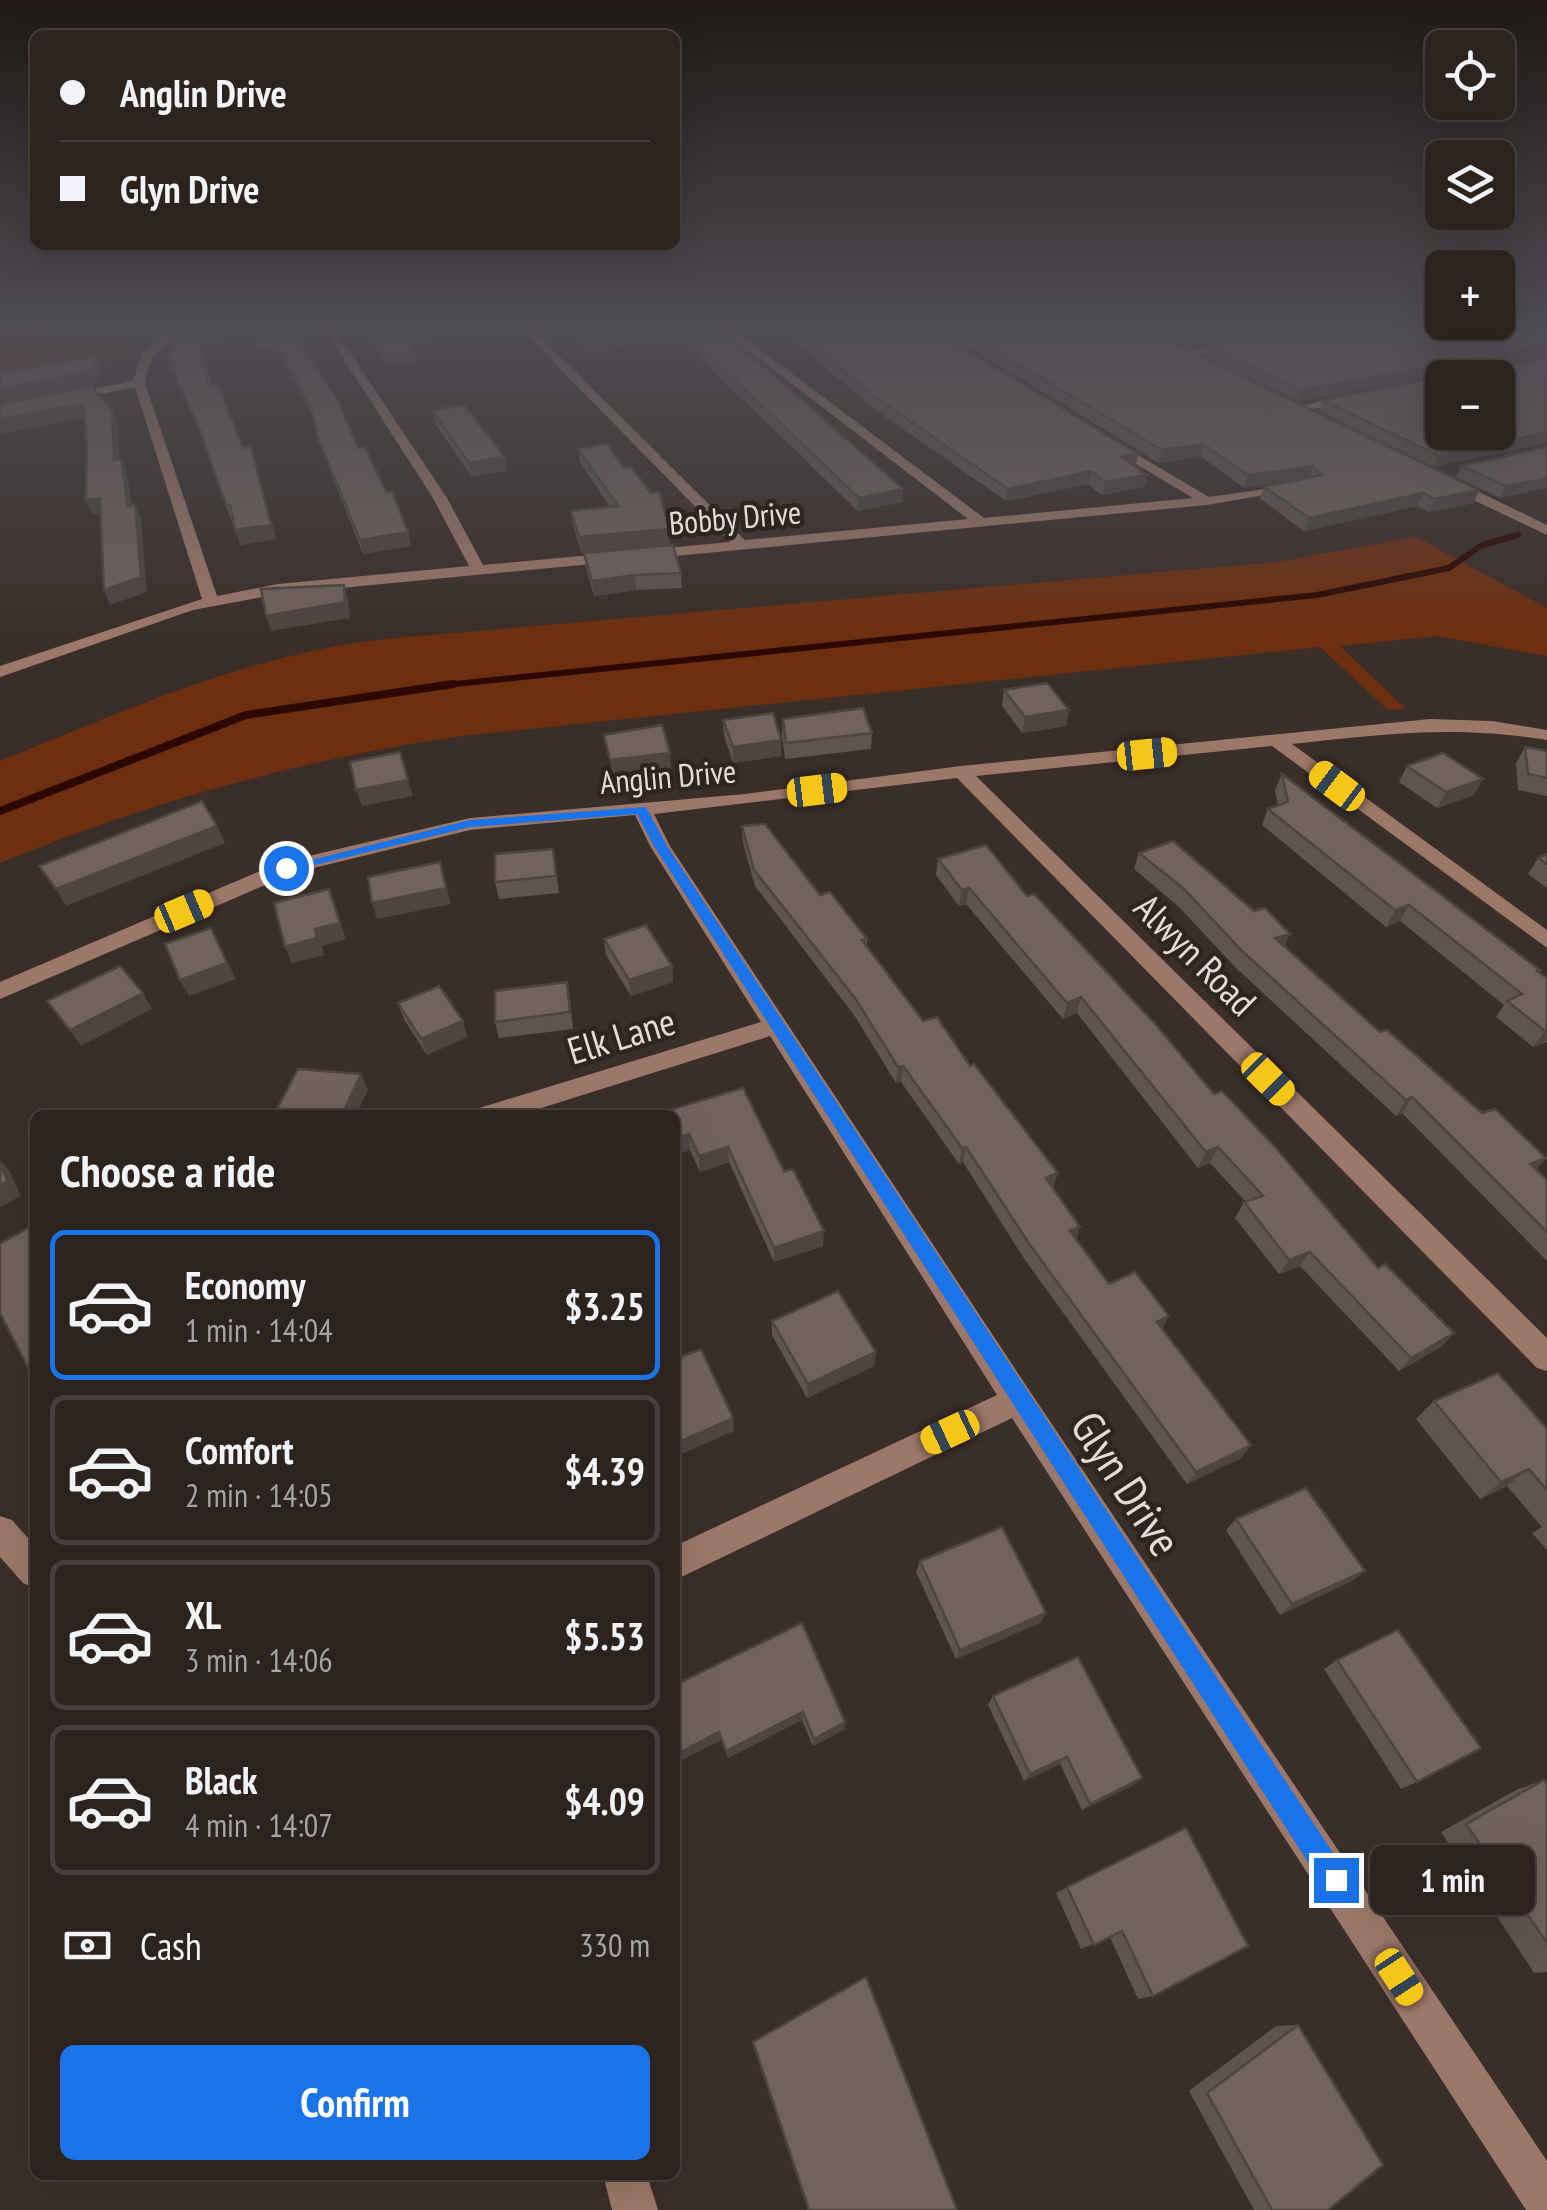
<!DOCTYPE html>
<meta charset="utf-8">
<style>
:root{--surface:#2c221e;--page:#382f2b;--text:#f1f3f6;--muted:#a6a4a4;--line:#483f3c;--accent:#1a73e8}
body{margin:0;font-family:"PT Sans Narrow",sans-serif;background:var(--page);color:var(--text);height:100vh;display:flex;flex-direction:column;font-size:38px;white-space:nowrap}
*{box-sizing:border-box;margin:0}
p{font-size:32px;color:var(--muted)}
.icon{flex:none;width:55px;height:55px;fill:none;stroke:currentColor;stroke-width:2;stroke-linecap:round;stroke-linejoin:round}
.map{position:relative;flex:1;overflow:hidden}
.sheet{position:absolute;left:30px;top:1110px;width:650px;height:1070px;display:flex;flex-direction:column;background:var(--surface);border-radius:15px;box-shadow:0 10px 40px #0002,0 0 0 2px var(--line)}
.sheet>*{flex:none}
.top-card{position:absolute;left:30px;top:30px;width:650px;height:220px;border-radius:15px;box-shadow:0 10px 40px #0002,0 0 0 2px var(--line);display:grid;align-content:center;height:220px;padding:0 30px;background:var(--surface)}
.fabs{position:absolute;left:1425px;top:30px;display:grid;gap:20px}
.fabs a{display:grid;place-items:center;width:90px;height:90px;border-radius:15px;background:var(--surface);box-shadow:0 10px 40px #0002,0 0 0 2px var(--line);font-size:50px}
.end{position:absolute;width:45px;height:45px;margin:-22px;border:12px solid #1a73e8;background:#fff;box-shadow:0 0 0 5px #fff}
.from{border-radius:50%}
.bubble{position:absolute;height:70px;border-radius:15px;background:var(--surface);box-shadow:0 10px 40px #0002,0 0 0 2px var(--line);font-size:32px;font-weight:700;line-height:70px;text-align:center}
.car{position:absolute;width:30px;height:60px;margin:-30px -15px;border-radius:12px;box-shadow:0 0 8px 2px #0007;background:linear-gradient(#f5c518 24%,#345 0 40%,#f5c518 0 76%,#345 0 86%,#f5c518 0)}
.top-card b{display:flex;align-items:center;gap:35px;height:95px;font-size:38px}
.top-card b+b{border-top:2px solid var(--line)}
.top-card i{width:25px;height:25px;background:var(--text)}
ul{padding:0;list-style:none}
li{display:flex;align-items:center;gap:30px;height:150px;margin:0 20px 15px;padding:0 10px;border:5px solid var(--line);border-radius:15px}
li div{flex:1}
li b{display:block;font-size:38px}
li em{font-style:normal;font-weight:700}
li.selected{border-color:var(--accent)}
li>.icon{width:90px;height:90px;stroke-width:1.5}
h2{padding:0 30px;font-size:45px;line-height:120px}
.pay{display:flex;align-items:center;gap:25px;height:110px;padding:0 30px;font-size:38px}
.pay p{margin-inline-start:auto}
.cta{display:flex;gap:20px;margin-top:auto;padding:20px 30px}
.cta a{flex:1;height:115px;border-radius:15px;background:var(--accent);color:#fff;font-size:40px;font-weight:700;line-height:115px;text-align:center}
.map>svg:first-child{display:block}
.green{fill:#6e2f10}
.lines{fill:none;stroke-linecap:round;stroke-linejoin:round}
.stream-far1{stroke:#2d0800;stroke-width:6}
.stream{stroke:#2d0800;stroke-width:8}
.minor{fill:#9b7869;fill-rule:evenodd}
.wall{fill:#60544f}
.shaded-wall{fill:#4e4540}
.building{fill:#70625c;stroke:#4e4540;stroke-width:2.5;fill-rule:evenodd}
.route{fill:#1a73e8}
.labels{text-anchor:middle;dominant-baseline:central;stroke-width:9;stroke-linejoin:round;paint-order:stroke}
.far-street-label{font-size:32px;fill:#e4dcd8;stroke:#30241f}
.street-label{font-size:38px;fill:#e4dcd8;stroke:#30241f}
.near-street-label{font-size:45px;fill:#e4dcd8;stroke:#30241f}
</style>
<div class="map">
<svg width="1547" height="2210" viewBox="0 0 1547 2210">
<rect width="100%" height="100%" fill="#3a2e28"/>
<g class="green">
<polygon points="0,327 36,327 39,340 138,344 122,360 0,375"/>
<path d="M1416,537L1547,608V656L1437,636L1340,646L1406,709L1388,710L1320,647L461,736C303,759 148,802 0,863V761C126,710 248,655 384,639L1277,562Z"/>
</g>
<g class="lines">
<polyline class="stream-far1" points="436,686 1317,595 1449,568 1482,545 1518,535"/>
<polyline class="stream" points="0,811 246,715 453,684"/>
<g class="minor">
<path d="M178,327H192C168,344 148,350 145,383L217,596L278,584L469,566L433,498L323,327H333L447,498L483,565L730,542L519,327H530L745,540L968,519L718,327H730L984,518L1193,498L1104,445L1103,442L1109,438L1209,497L1292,485L1299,489L1207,505L278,594L193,610L0,677V666L202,599L135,387L0,415V407L133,381L143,352Z"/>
<polygon points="1240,341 1244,346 1185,357 1179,354"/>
<polygon points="1352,394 1356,401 1298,412 1292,408"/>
<polygon points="1442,479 1452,479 1547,525 1547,535 1442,485"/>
<path d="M1430,719L1492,721L1547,730V740C1453,725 1385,734 1292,744L1547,930V948L1272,746L976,776L1547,1338V1371L1537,1368L957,778L654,814L670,846L1029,1390L1547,2161V2210H1526L1012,1418L675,1580V1546L997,1395L770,1036L519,1115H475L479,1108L761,1022L650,846L635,815L470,830L293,873L0,999V982L279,863L470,818L745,794L961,766Z"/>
<polygon points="0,1516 12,1520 35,1546 35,1588 23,1583 0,1557"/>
<polygon points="603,2175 647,2175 658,2210 612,2210"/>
</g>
</g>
<g class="wall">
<polygon points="177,327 291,327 358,448 386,492 408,532 411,546 363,554 322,451 315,421 277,350 258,349 252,327 206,345 198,345 207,365 211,384 243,448 251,446 276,539 240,545 233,519 231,520 204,441 167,358 172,351 174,342 171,332"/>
<polygon points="362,327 490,327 490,330 410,341 416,351 418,361 387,365"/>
<polygon points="566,327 719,327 903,489 902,502 858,511 680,339 589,352"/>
<polygon points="778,327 928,327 1138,454 1135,467 1147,475 1144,487 1102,495 1088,484 1006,501 873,408"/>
<polygon points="936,327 1139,327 1479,490 1474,503 1429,512 1417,506 1304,531 1260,499 1264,487 1293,481 1244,488 1200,456 1159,463"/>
<polygon points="1145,327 1296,327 1186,347"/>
<polygon points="1547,327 1547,355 1462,370 1481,371 1434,467 1319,411 1322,400 1447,376 1450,373 1298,401 1207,358 1209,347"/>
<polygon points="432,410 508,470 472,477 435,424"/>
<polygon points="1547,447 1500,498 1456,477 1461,466"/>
<polygon points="578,449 669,529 670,544 581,552 573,525 571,511 610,507 580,462"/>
<polygon points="584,553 681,573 682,588 636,590 594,596 586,568"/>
<polygon points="1004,690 1069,710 1066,726 1022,733 1002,706"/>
<polygon points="783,719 872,733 871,749 785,759 782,735"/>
<polygon points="723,720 781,756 733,763 724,736"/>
<polygon points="1525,747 1547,751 1547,796 1518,790 1516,763"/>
<polygon points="1407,766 1483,779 1474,795 1437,808 1399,782"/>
<polygon points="1282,774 1547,978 1547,1042 1533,1047 1496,1017 1504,1005 1400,921 1386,927 1262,825 1268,809 1278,805 1275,790"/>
<polygon points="742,826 867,939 867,946 1053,1188 1076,1239 1109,1284 1162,1329 1241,1458 1187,1484 1025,1260 963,1162 959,1164 901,1082 896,1083 854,1015 755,886 743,843"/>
<polygon points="553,849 559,893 499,899 495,882"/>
<polygon points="1139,853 1285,946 1380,1032 1482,1113 1546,1158 1536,1169 1547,1180 1547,1261 1402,1113 1396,1116 1235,967 1178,906 1134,869"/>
<polygon points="1547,854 1547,888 1528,874 1538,858"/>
<polygon points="938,859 1027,896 1378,1268 1454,1333 1441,1347 1399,1371 1300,1266 1279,1274 1235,1218 1244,1202 1246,1202 1210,1163 1198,1168 1077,1013 1063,1019 966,904 959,906 936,875"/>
<polygon points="604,939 672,966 673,982 631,996 606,955"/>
<polygon points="570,998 573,1029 499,1038 495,1022"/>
<polygon points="398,1003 463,1021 467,1037 427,1055 404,1019"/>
<polygon points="743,1088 823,1246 774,1262 729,1162 700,1172 690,1150 676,1154 675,1151 675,1115 663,1115 663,1112"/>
<polygon points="772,1321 874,1366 807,1398 772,1335"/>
<polygon points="1434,1401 1547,1429 1547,1550 1532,1533 1542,1527 1507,1486 1480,1499 1416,1419"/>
<polygon points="1236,1519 1365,1571 1352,1581 1280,1615 1226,1530"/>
<polygon points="920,1561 1046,1613 1040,1623 956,1659 916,1572"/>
<polygon points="1337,1660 1417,1782 1401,1789 1324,1669"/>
<polygon points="675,1685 845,1722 844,1730 813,1746 802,1720 728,1758 721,1740 675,1763"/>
<polygon points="993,1696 1142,1778 1133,1785 1082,1810 1060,1764 1024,1781 988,1705"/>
<polygon points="1544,1780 1547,1784 1547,1972 1534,1973 1441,1832 1516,1790"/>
<polygon points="1186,1828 1153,1996 1138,1999 1110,1937 1081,1949 1056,1893"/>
<polygon points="1298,2025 1328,2210 1254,2210 1189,2091 1276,2026"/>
</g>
<g class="shaded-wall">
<polygon points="220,327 252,327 206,345 203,334"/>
<polygon points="437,327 490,327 490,330 406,341 404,331"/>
<polygon points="1243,327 1296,327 1186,347 1188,337"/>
<polygon points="680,328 680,339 589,352 588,341"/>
<polygon points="1547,345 1547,355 1298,401 1301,390"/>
<polygon points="416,351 418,361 387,365 385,355"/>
<polygon points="96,356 101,368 98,384 0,403 0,389"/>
<polygon points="83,404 88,417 0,434 0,419"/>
<polygon points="112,411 118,425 120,474 114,460"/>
<polygon points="1547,432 1547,443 1434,467 1439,456"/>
<polygon points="1203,444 1200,456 1159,463 1162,450"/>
<polygon points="251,446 276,539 240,545 235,530"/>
<polygon points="1138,454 1135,467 1121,457"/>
<polygon points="505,457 508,470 472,477 469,463"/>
<polygon points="121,459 127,473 134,520 128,506"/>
<polygon points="1313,466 1309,479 1244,488 1248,475"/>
<polygon points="1091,471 1088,484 1006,501 1008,489"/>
<polygon points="1147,475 1144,487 1102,495 1105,482"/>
<polygon points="1547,478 1547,488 1500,498 1506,486"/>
<polygon points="903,489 902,502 858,511 859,498"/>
<polygon points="1479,490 1474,503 1429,512 1435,499"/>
<polygon points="1423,493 1417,506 1304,531 1309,518"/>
<polygon points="100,498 106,512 92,514 86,500"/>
<polygon points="135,504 141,519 147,592 110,605 104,590"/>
<polygon points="669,529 670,544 581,552 579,537"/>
<polygon points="408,532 411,546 363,554 360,540"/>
<polygon points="635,575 636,590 594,596 592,581"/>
<polygon points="344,585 348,600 350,618 271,631 266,616"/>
<polygon points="1069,710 1066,726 1022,733 1025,717"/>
<polygon points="781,740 781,756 733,763 733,747"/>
<polygon points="670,753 671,769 612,776 610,760"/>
<polygon points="1483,779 1474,795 1437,808 1446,792"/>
<polygon points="408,780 413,796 362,806 356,790"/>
<polygon points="217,826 225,843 66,906 56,889"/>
<polygon points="440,862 451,904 377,919 372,903"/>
<polygon points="969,888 966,904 959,906 962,890"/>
<polygon points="329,889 346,939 322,946 324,955 292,963 285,947"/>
<polygon points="1409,905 1400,921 1386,927 1395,910"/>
<polygon points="211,928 236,979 189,996 180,980"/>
<polygon points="1290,934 1283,950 1275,938"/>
<polygon points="672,966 673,982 631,996 629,980"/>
<polygon points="143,993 152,1009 81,1046 70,1030"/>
<polygon points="1081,997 1077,1013 1063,1019 1067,1003"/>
<polygon points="463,1021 467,1037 427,1055 421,1039"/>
<polygon points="1547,1030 1546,1041 1533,1047 1545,1031"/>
<polygon points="903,1066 901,1082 896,1083 898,1067"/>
<polygon points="361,1074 368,1090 356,1115 342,1115"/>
<polygon points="1412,1097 1402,1113 1396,1116 1406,1100"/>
<polygon points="689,1134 690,1150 676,1154 675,1139"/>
<polygon points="728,1147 729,1162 700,1172 699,1156"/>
<polygon points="966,1147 963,1162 959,1164 962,1148"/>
<polygon points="1218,1147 1210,1163 1198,1168 1206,1152"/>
<polygon points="1546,1158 1532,1174 1530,1164"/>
<polygon points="0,1160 9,1170 21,1196 0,1207"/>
<polygon points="1058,1173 1053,1189 1046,1178"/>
<polygon points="1080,1227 1075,1242 1070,1231"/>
<polygon points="824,1231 823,1246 774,1262 774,1248"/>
<polygon points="1310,1252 1300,1266 1279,1274 1289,1260"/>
<polygon points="1169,1316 1161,1331 1157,1322"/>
<polygon points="1454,1333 1441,1347 1399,1371 1411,1358"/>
<polygon points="876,1352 874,1366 807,1398 808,1384"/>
<polygon points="733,1418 734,1431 675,1457 675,1444"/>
<polygon points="1251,1445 1241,1458 1187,1484 1196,1472"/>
<polygon points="1529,1469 1507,1486 1480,1499 1501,1482"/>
<polygon points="1365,1571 1352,1581 1280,1615 1292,1604"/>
<polygon points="1046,1613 1040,1623 956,1659 960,1650"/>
<polygon points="803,1712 802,1720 728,1758 726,1751"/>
<polygon points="845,1722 844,1730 813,1746 814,1739"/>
<polygon points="719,1732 721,1740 675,1763 675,1755"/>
<polygon points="1067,1757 1060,1764 1024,1781 1030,1774"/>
<polygon points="1142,1778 1133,1785 1082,1810 1090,1804"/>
</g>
<g class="building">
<polygon points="177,327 220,327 203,334 171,332"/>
<polygon points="252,327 291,327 338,401 358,448 365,447 386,492 392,491 408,532 360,540 318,438 313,412 274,341 279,339 254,337"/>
<polygon points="366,327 437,327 404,331 416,351 385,355"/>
<polygon points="575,327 719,327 903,489 859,498 680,328 588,341"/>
<polygon points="791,327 928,327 1138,454 1121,457 1147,475 1105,482 1091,471 1008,489 874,396"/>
<polygon points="956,327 1139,327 1479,490 1435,499 1423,493 1309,518 1264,487 1322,475 1313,466 1248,475 1203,444 1162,450"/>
<polygon points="1168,327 1243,327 1188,337"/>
<polygon points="1312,327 1547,327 1547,345 1301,390 1209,347"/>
<polygon points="194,338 203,352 209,385 218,383 243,448 251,446 271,525 235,530 230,505 226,505 199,428 167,358 172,351 170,342"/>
<polygon points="96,356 93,371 0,389 0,373"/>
<path d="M1547,357V432L1439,456L1322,400L1447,376L1453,370L1481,371ZM1442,378H1498V432H1442Z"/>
<polygon points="92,386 112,411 114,460 121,459 128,506 135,504 141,577 104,590 100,498 86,500 87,444 83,404 0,419 0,404"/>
<polygon points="464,405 505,457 469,463 432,410"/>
<polygon points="607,444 624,468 631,467 651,493 659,492 669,529 579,537 571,511 618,506 578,449"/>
<polygon points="1547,447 1547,478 1506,486 1461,466"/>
<polygon points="673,545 681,573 635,575 592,581 584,553"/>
<polygon points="344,585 345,602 266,616 261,589"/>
<polygon points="1047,683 1069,710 1025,717 1004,690"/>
<polygon points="863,708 872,733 786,743 783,719"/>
<polygon points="773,713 781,740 733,747 723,720"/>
<polygon points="662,725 670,753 610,760 604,735"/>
<polygon points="1525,747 1547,751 1547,778 1528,774"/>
<polygon points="400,752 408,780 356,790 350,762"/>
<polygon points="1443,753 1483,779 1446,792 1407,766"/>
<polygon points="1282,774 1540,970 1537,971 1547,978 1547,1030 1545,1031 1507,1001 1522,994 1409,905 1395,910 1268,809 1288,802"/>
<polygon points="202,801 217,826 56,889 39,866"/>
<polygon points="765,824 820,895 830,892 867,939 862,940 923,1021 937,1017 970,1066 974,1064 1058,1173 1046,1178 1080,1227 1070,1231 1109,1284 1135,1272 1169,1316 1157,1322 1251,1445 1196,1472 1030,1245 966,1147 962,1148 903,1066 898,1067 855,998 754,870 742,826"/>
<polygon points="1173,841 1254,911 1265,908 1290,934 1275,938 1380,1032 1387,1030 1482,1113 1495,1109 1546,1158 1530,1164 1547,1180 1547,1232 1412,1097 1406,1100 1242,951 1184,889 1139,853"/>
<polygon points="986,845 1027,896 1034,894 1156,1025 1214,1094 1222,1091 1275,1147 1378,1268 1385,1264 1454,1333 1411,1358 1310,1252 1289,1260 1244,1202 1263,1196 1218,1147 1206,1152 1081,997 1067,1003 969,888 962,890 938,859"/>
<polygon points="553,849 556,876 495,882 495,854"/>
<polygon points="1547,854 1547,864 1538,858"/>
<polygon points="440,862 446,888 372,903 368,877"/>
<polygon points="329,889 340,923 315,929 317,938 285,947 274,903"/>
<polygon points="646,925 672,966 629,980 604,939"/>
<polygon points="211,928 227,963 180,980 165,944"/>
<polygon points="120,966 143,993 70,1030 47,1001"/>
<polygon points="567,982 570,1012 495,1022 495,991"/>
<polygon points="439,986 463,1021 421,1039 398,1003"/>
<polygon points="298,1069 361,1074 342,1115 274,1115"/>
<polygon points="743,1088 784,1171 793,1169 824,1231 774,1248 728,1147 699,1156 689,1134 675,1139 675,1115 664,1115 663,1112"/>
<polygon points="0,1164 8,1181 0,1185"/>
<polygon points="35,1224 35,1381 0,1313 0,1244"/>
<polygon points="838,1291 876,1352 808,1384 772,1321"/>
<polygon points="701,1349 733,1418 675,1444 675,1359"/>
<polygon points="1498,1373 1547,1429 1547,1490 1529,1469 1501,1482 1434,1401"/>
<polygon points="1306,1488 1365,1571 1292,1604 1236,1519"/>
<polygon points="1002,1527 1046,1613 960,1650 920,1561"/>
<polygon points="802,1623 845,1722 814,1739 803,1712 726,1751 719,1732 675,1755 675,1685"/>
<polygon points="1398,1630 1481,1748 1417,1782 1337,1660"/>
<polygon points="1078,1657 1142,1778 1090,1804 1067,1757 1030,1774 993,1696"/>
<polygon points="1544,1780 1547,1784 1547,1943 1466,1824"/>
<polygon points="1186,1828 1248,1946 1153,1996 1122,1931 1094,1945 1067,1887"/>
<polygon points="866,1977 957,2210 809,2210 753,2042"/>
<polygon points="1298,2025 1383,2165 1328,2210 1272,2210 1207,2093"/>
</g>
<linearGradient id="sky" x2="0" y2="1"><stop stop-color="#201916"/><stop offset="0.51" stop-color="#4f4c53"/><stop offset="1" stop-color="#4f4c53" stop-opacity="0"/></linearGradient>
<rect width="1547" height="636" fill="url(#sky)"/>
<polygon class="route" points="646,807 667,846 1345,1871 1348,1880 1345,1890 1336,1893 1326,1890 654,846 637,814 470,827 286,872 280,868 470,820"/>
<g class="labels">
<g class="far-street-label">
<text transform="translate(735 517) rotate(-5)">Bobby Drive</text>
<text transform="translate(668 776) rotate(-5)">Anglin Drive</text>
</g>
<g class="street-label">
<text transform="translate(1196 954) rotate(45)">Alwyn Road</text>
<text transform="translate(621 1035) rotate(-17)">Elk Lane</text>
</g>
<g class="near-street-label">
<text transform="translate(1127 1483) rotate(57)">Glyn Drive</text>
</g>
</g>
</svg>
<div class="fabs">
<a><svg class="icon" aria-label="locate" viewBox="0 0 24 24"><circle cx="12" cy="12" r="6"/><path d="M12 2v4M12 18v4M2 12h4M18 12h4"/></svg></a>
<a><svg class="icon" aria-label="layers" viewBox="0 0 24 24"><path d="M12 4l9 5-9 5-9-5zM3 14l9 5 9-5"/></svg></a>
<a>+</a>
<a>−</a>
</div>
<i class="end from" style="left:286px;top:868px"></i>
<i class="end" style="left:1336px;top:1880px"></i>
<div class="bubble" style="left:1370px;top:1845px;width:165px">1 min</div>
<i class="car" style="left:1147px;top:754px;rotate:84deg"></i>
<i class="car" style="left:1337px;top:786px;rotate:307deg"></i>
<i class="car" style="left:817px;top:790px;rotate:83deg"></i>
<i class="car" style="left:184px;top:911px;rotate:67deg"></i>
<i class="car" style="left:1268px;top:1079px;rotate:135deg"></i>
<i class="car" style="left:950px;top:1432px;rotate:245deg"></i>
<i class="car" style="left:1399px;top:1977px;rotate:147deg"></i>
<div class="top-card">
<b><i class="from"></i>Anglin Drive</b>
<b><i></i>Glyn Drive</b>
</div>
<section class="sheet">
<h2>Choose a ride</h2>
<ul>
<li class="selected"><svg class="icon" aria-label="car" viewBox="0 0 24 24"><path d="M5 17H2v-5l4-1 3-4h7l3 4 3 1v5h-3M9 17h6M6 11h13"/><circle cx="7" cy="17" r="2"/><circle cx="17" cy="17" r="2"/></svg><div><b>Economy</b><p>1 min · 14:04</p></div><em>$3.25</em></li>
<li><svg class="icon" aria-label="car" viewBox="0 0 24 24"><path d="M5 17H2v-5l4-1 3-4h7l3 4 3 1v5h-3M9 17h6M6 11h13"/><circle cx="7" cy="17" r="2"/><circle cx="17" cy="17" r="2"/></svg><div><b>Comfort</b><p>2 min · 14:05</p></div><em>$4.39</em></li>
<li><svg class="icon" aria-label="car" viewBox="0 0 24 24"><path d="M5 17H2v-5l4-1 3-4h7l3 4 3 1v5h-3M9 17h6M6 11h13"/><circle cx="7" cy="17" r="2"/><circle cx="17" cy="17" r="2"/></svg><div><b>XL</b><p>3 min · 14:06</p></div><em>$5.53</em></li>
<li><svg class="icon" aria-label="car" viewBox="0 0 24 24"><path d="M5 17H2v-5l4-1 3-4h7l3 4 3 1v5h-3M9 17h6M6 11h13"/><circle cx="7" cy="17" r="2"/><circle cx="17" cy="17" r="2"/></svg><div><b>Black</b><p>4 min · 14:07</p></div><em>$4.09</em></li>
</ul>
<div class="pay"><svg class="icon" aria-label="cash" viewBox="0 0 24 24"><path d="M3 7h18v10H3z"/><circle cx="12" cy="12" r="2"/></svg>Cash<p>330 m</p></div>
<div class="cta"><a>Confirm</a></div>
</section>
</div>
